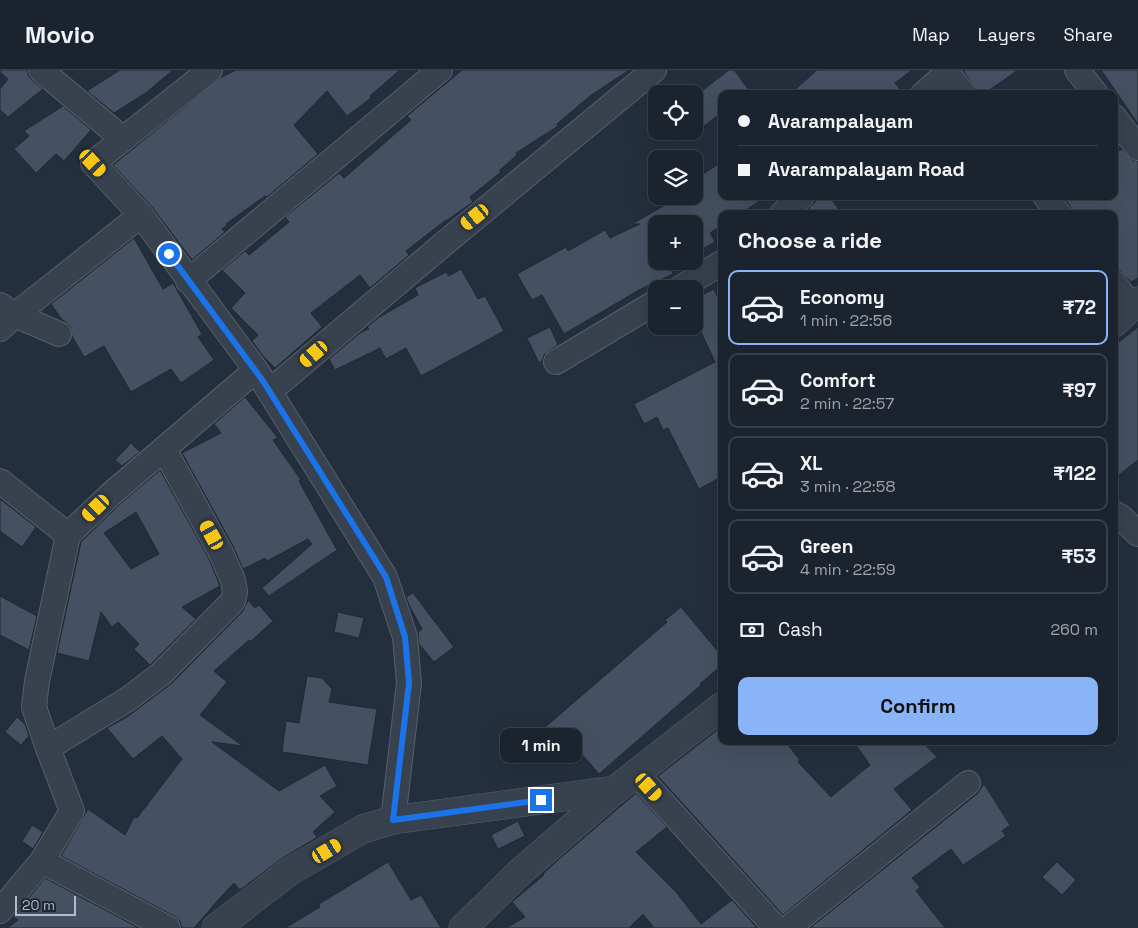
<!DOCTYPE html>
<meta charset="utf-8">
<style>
:root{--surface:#1b232e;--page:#242b36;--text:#f1f3f6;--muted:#a0a4aa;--line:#39404a;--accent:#8ab4f8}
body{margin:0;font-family:"Space Grotesk",sans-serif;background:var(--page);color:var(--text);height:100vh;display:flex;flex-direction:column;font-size:19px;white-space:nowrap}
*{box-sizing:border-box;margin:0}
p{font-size:16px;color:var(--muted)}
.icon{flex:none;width:28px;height:28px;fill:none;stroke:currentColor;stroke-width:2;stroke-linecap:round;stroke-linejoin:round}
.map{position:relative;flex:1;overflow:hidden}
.details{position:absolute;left:718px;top:140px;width:400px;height:535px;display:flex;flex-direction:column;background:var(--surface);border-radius:10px;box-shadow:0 5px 20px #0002,0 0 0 1px var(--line)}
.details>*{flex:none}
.hud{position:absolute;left:718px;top:20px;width:400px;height:110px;border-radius:10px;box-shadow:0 5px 20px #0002,0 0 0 1px var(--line);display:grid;align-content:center;height:110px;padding:0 20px;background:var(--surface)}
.controls{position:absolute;left:648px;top:15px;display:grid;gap:10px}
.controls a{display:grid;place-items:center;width:55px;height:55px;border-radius:10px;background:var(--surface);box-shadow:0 5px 20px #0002,0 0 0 1px var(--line);font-size:25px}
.scale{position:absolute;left:15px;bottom:12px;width:61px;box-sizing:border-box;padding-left:5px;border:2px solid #b4bcc9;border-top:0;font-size:14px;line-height:18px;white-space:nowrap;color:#b4bcc9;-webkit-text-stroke:4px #1d2633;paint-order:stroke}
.end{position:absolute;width:22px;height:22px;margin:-11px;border:6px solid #1a73e8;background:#fff;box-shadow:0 0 0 2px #fff}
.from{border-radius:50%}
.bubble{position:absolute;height:35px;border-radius:10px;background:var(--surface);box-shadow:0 5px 20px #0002,0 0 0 1px var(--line);font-size:16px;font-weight:800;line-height:35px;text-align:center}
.car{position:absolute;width:15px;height:30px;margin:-15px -8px;border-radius:6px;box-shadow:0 0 4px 1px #0007;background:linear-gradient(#f5c518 24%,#345 0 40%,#f5c518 0 76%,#345 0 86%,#f5c518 0)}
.hud b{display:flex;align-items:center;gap:18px;height:48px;font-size:19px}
.hud b+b{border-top:1px solid var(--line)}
.hud i{width:12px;height:12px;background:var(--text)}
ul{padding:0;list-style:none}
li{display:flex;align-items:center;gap:15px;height:75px;margin:0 10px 8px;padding:0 10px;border:2px solid var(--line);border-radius:10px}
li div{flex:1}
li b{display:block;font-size:19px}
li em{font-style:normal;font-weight:800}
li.active{border-color:var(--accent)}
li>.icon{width:45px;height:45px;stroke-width:1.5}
h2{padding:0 20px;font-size:22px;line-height:60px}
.pay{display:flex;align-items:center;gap:12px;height:55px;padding:0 20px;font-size:19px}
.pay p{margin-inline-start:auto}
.button{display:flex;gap:10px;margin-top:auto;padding:10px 20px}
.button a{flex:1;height:58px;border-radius:10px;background:var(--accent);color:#111;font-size:20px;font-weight:800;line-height:58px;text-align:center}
header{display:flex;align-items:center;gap:30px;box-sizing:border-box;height:70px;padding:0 25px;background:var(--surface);border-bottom:1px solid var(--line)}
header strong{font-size:24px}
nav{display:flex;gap:28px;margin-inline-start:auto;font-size:18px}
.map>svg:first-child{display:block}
.building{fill:#455162;stroke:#1f2835;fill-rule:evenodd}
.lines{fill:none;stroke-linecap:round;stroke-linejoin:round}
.minor-casing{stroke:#565f6c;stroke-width:26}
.tertiary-casing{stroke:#565f6c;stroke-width:29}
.minor{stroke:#38414e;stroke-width:24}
.tertiary{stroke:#38414e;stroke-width:28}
.route{stroke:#1a73e8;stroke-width:6}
</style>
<header>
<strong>Movio</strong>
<nav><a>Map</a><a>Layers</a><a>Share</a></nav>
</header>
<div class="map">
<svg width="1138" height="858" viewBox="0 0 1138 858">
<rect width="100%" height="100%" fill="#242f3e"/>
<g class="building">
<polygon points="0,0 28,0 28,5 32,10 43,19 8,47 0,40 0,19 8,9 0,2"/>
<polygon points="120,0 173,0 147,22 114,43 87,21"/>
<polygon points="236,0 400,0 370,26 371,28 347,46 327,21 294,55 318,84 267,127 265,126 226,154 227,155 222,159 225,162 192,190 152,137 113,95 220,8"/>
<polygon points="462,0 629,0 590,26 557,54 558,56 516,83 517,85 500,100 501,102 470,127 473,132 446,151 446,150 406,181 409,185 370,218 360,205 311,243 322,257 275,298 263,286 252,271 258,265 231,238 245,223 222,200 245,181 249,185 289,152 285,147 339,103 344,108 411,50 407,46"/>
<polygon points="729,0 734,0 752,24 721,24 721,43 694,64 694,27"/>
<polygon points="817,0 912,0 895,13 904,24 790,24"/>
<polygon points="963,0 1018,0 984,24 979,24"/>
<polygon points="1101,0 1138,0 1138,54"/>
<polygon points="63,36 91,60 64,91 56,84 36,103 14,79 29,66 24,61"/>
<polygon points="1122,79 1132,90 1138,91 1138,208 1131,212 1120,201 1114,199 1114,144 1072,144 1070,136 1063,126 1114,126 1114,84"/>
<polygon points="721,92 721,126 767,126 740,144 721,144 721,156 710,163 715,172 694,184 694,154 656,154 656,191 667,191 673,204 639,220 564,264 542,225 532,230 517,204 566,177 568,181 605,160 610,168 640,154 632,154 681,126 694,126 694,110"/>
<polygon points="821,126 829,126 842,144 803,144"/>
<polygon points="134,168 163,219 173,213 202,264 198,267 214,290 181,313 171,299 131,322 104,276 84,287 72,266 70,256 63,250 62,250 51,234"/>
<polygon points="461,199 478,229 485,226 504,261 421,306 406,278 386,289 380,278 335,300 329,289 360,263 369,259 367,257 378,248 418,225 415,218 446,202 449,206"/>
<polygon points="714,219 721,236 721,407 699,419 668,358 663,360 657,347 644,354 634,334 715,292 694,247 694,229"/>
<polygon points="550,257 558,275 549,281 544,285 542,291 539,293 527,268"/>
<polygon points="1138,257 1138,390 1114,409 1114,276"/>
<polygon points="245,327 278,368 273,370 301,410 299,411 337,480 269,526 262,518 312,474 308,469 267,491 265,488 243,499 233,476 182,383 221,363 214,354"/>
<polygon points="131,373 140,382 122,396 115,390"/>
<path d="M160,400L209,489L220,516L182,537L196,549L150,595L134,579L139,574L118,552L112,557L101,542L89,591L57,583L81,472L119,435ZM136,442L159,484L131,499L104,463Z"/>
<polygon points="0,429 36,457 22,477 0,461"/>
<polygon points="413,523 454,577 434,592 419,574 418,562 422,559 410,537 406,527"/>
<polygon points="0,526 37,546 29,580 0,565"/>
<polygon points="248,530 255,538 259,535 273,551 250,572 249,570 214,601 227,612 200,645 243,676 212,672 279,721 325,695 337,716 320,726 335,742 313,762 317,767 316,768 281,789 240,820 234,813 219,829 194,858 182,858 180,851 174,846 61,786 88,739 125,765 134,747 137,748 182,689 162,666 133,689 107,658 127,647 171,614 243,541"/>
<polygon points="681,537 721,585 721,596 700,614 701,615 599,704 564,664 541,684 529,671 667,552 665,550"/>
<polygon points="338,542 364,548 359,568 334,562"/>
<polygon points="307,606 322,608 332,619 329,632 377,639 368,695 282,682 286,651 299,653"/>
<polygon points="17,647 25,654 29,666 21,675 5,662"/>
<polygon points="721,657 721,671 785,671 800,690 798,692 831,727 870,695 853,671 922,671 937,687 894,719 912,740 783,845 658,706"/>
<polygon points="984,714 1010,755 1002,761 1006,766 963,795 951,779 912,808 920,817 916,821 945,858 810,858 977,724"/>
<polygon points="636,723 667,757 636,782 676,822 701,854 732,830 757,858 654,858 643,844 629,858 506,858 525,847 512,832 544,805 543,804 558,790"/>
<polygon points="518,751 525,766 498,779 491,765"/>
<polygon points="32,755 43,762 33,779 22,771"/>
<polygon points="388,792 411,830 421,825 441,858 285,858 320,837 319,834"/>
<polygon points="1057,792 1076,810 1062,825 1042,807"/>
<polygon points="45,808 139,858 7,858 18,850 13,847"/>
</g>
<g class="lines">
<defs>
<g id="minor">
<polyline points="41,0 123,69"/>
<polyline points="945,0 964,24"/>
<polyline points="1077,0 1096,24"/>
<polyline points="923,24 947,3"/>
<polyline points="1114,47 1138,78"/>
<polyline points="1045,126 1059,144"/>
<polyline points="782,144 802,126"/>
<polyline points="141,145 93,93 210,0"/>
<polyline points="188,211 440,0"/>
<polyline points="1114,213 1131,236"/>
<polyline points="679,219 721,193"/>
<polyline points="0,235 15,245 141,145 256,300 385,507 405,567 409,613 393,750"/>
<polyline points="0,259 15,245 59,264"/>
<polyline points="556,292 656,232"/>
<polyline points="270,321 446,172 654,0"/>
<polyline points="0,411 68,465"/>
<polyline points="1114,443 1121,447 1138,464"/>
<polyline points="48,678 128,629 161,604 233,531 235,522 233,510 221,483 164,379"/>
<polyline points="636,703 776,858"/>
<polyline points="42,791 168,858"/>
<polyline points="0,841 42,791 72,741 48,678 34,637 37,611 68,465 110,425 256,300"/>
<polyline points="788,858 968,713"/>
</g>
<g id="tertiary">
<polyline points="1114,253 1138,231"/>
<polyline points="216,858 290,801 363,759 393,750 615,720 721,637"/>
<polyline points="463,858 518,804 615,720"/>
</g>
</defs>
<use href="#minor" class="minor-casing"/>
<use href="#tertiary" class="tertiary-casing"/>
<use href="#minor" class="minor"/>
<use href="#tertiary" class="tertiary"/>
</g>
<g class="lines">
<polyline class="route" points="169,184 263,311 386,507 405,567 409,613 393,750 541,730"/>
</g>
</svg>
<div class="controls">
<a><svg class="icon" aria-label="locate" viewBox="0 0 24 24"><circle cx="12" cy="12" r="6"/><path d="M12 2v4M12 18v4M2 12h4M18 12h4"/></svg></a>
<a><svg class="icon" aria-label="layers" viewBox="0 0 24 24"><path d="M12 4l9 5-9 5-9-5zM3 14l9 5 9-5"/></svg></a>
<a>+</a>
<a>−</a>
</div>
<div class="scale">20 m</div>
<i class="end from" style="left:169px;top:184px"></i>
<i class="end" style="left:541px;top:730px"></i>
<div class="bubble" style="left:500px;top:658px;width:82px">1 min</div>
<i class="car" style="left:93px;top:93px;rotate:137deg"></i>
<i class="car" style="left:475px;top:147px;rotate:231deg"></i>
<i class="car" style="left:314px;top:284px;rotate:229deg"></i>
<i class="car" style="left:96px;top:438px;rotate:226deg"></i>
<i class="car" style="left:212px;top:465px;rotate:331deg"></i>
<i class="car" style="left:649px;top:717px;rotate:138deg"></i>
<i class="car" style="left:327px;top:781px;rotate:59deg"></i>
<div class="hud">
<b><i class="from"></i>Avarampalayam</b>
<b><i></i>Avarampalayam Road</b>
</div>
<section class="details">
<h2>Choose a ride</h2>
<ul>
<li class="active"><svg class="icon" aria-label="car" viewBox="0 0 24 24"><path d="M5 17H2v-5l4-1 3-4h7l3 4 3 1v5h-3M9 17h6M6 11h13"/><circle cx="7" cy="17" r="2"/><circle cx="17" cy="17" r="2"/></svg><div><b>Economy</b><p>1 min · 22:56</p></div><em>₹72</em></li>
<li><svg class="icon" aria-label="car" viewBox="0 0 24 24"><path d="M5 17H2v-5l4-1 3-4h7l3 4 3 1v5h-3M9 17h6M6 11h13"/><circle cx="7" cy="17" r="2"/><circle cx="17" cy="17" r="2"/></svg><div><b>Comfort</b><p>2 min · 22:57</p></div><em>₹97</em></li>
<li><svg class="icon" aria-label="car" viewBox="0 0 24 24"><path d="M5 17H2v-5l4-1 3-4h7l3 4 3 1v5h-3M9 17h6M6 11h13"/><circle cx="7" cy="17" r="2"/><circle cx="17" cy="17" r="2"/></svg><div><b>XL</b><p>3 min · 22:58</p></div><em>₹122</em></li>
<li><svg class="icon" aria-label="car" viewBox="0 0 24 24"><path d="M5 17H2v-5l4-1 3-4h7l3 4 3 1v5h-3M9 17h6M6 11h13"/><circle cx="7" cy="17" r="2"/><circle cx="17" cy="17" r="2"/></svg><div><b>Green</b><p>4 min · 22:59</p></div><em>₹53</em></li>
</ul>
<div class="pay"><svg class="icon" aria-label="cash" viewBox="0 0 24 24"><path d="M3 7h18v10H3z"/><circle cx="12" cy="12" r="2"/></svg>Cash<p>260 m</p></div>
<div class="button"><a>Confirm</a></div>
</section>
</div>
